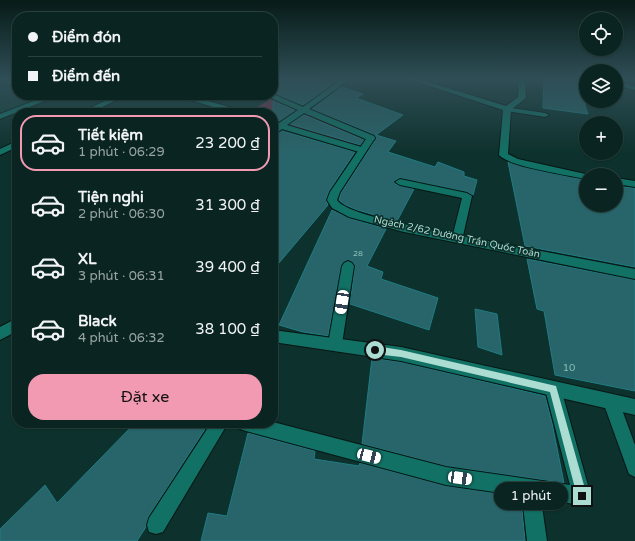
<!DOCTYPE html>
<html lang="vi">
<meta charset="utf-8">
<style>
:root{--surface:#0a2521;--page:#132d2a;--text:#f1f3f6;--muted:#99a5a5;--line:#2a423f;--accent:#f19ab2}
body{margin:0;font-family:"Varela Round",sans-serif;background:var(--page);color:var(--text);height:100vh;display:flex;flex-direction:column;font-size:15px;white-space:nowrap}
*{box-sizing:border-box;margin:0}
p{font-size:13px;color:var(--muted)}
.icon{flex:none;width:22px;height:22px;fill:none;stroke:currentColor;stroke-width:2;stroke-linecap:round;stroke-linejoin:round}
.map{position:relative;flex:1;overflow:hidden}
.panel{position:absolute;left:12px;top:108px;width:266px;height:320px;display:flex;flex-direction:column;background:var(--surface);border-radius:16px;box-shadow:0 1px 3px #0004,0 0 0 1px var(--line)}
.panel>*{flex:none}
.banner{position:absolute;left:12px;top:12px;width:266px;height:88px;border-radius:16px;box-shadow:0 1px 3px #0004,0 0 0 1px var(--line);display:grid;align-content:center;height:88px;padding:0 16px;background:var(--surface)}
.controls{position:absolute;left:579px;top:12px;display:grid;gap:8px}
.controls a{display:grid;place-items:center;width:44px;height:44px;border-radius:50%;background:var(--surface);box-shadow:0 1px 3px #0004,0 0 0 1px var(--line);font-size:20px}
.end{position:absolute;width:18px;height:18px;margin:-9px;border:5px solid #acddd3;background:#111;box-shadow:0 0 0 2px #111}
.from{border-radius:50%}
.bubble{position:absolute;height:28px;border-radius:14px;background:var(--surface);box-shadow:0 1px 3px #0004,0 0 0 1px var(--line);font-size:13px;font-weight:600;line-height:28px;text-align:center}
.car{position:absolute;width:12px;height:24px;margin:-12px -6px;border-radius:5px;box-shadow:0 0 3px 1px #0007;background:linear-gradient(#fff 24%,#345 0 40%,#fff 0 76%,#345 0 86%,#fff 0)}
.banner b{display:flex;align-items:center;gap:14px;height:38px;font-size:15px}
.banner b+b{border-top:1px solid var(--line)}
.banner i{width:10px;height:10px;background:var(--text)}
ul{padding:7px 0 0;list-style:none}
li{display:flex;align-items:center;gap:12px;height:56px;margin:0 8px 6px;padding:0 8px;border:2px solid transparent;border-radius:16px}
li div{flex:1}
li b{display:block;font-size:15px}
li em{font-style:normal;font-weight:600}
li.current{border-color:var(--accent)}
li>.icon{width:36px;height:36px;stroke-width:1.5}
.cta{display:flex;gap:8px;margin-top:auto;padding:8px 16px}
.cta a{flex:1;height:46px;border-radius:16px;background:var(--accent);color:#111;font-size:16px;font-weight:600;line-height:46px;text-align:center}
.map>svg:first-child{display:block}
.built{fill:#153f38}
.green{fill:#7d2f49}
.building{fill:#28656a;stroke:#1e7d84}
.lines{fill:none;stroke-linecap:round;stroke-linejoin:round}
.service-casing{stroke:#071613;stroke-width:2}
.minor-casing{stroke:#071613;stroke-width:2}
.service{fill:#127165;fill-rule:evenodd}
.minor{fill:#127165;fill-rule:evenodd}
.route{fill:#acddd3}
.labels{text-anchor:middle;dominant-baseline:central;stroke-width:3.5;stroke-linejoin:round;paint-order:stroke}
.number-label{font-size:8px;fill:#8bbfb9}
.street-label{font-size:10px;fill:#acddd3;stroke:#0d312c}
.near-number-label{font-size:10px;fill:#8bbfb9}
</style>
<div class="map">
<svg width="635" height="541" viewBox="0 0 635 541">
<rect width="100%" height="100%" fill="#0d312c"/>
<polygon class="built" points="0,78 17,78 17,95 56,95 0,118"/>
<g class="green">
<polygon points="270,99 296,110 276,123 273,123 273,113 248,113"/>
<polygon points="306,114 362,137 354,146 290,127"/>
</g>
<g class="building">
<polygon points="273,78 317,78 333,84 303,105 273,93"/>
<polygon points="544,78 572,78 583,80 586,88 585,106 588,114 543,108"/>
<polygon points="342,87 363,94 356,98 403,115 376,135 396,141 388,152 435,167 438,162 464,172 464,176 477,180 473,195 467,192 399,178 394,181 394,183 400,186 414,189 397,221 357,210 345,205 339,200 341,193 376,139 375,135 312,109"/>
<polygon points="273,101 295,110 279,121 273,121"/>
<polygon points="304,115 364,140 360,145 290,124"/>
<polygon points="282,131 355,152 329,191 326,199 328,205 273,270 273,134 278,134"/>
<polygon points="508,162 540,171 586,180 586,205 616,205 616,186 635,188 635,267 525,246"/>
<polygon points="332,210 349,218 386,229 367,266 383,272 381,279 438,298 429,330 350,304 355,266 353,262 349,260 343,262 341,266 328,336 303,332 279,325"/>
<polygon points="527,259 635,280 635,391 555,375 544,311 537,309"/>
<polygon points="475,309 497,314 502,355 478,347"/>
<polygon points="372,358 401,362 545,396 552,423 564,483 446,466 362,444"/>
<polygon points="135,423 209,423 148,517 146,527 137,541 0,541 0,529 45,485 57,503"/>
<polygon points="248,433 315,451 314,459 359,466 360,463 446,486 521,497 525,541 201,541 208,513 227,516"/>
</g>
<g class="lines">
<defs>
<g id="service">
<polygon points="504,107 545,113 549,115 545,117 507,111 503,109"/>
<path d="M371,135L375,138L340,192L337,200C348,216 431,229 453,234L462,198L400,185L395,182L400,179L467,193L472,196L463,236L635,269V279L404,232L349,217L332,208L327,200L330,192L368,136Z"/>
<polygon points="348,261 352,263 354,266 342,344 340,349 335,350 330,349 328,344 342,266 344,263"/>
<polygon points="17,318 17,331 0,340 0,327"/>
<polygon points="553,381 558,384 561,389 591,496 588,502 582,505 541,499 547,541 527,541 522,496 446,485 246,431 240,429 238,423 273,422 446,467 570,485 545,389 548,384"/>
<polygon points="611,394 617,396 635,445 635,477 629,474 603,402 605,396"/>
</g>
<g id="minor">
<polygon points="0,78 7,78 17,83 17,88 0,80"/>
<polygon points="343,78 351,78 309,109 374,136 375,138 374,140 368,140 304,113 287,125 365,148 366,150 365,152 359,152 282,129 278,132 273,132 273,122 279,123 298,110 264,95 273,94 303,107"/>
<path d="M405,78H416L506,106L518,97L519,78H525L526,98L511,110L508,154L518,159L590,175H586V179C568,175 510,167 499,155L503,110Z"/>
<polygon points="616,81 635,86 635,90 616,85"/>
<polygon points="49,95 59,95 0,119 0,114"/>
<polygon points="117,95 127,95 90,113 80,113"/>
<polygon points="175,95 187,95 243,111 244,113 232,113"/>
<polygon points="17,141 17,147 0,155 0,149"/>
<polygon points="616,178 635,181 635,187 616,184"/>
<polygon points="273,330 401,347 635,399 635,415 401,361 273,342"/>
<polygon points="211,423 228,423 163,532 156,534 149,532 147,525 149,518"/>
</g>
</defs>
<use href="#service" class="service-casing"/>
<use href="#minor" class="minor-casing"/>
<use href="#service" class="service"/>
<use href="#minor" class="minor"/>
</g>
<linearGradient id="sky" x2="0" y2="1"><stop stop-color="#071b18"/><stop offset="0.51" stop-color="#2f4e56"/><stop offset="1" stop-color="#2f4e56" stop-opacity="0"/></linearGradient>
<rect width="635" height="154" fill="url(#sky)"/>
<polygon class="route" points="375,346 401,350 556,386 587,496 585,499 582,501 578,499 577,496 550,392 401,357 375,354 371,350"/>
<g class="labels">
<g class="number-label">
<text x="358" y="253">28</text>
</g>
<g class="street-label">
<text transform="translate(457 237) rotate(12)">Ngách 2/62 Đường Trần Quốc Toản</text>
</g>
<g class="near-number-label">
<text x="569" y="368">10</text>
</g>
</g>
</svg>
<div class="controls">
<a><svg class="icon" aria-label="locate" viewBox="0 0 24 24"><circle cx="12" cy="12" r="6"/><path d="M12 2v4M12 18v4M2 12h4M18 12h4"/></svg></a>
<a><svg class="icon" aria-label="layers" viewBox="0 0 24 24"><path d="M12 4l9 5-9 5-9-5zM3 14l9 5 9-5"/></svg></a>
<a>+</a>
<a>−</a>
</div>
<i class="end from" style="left:375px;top:350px"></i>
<i class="end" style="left:582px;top:496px"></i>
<div class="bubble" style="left:494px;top:482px;width:74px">1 phút</div>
<i class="car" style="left:342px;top:302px;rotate:189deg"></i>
<i class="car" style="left:369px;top:456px;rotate:105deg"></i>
<i class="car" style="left:460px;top:478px;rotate:98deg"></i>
<div class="banner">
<b><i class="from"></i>Điểm đón</b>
<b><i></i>Điểm đến</b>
</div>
<section class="panel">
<ul>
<li class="current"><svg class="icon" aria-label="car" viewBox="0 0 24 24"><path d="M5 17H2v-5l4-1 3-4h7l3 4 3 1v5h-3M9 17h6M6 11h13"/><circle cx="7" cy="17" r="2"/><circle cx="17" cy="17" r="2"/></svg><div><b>Tiết kiệm</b><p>1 phút · 06:29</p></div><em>23 200 ₫</em></li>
<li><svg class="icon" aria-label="car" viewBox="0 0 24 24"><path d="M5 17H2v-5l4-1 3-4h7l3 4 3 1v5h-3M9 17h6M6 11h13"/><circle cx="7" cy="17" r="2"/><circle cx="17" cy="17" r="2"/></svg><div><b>Tiện nghi</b><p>2 phút · 06:30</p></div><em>31 300 ₫</em></li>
<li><svg class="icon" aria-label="car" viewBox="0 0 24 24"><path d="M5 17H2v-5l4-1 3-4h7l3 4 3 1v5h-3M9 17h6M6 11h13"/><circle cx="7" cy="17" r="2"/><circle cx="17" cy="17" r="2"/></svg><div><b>XL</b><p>3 phút · 06:31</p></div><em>39 400 ₫</em></li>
<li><svg class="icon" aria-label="car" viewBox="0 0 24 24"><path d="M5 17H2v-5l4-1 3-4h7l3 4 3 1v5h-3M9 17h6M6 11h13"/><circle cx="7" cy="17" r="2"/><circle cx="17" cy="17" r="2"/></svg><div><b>Black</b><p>4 phút · 06:32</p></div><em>38 100 ₫</em></li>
</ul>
<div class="cta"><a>Đặt xe</a></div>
</section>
</div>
